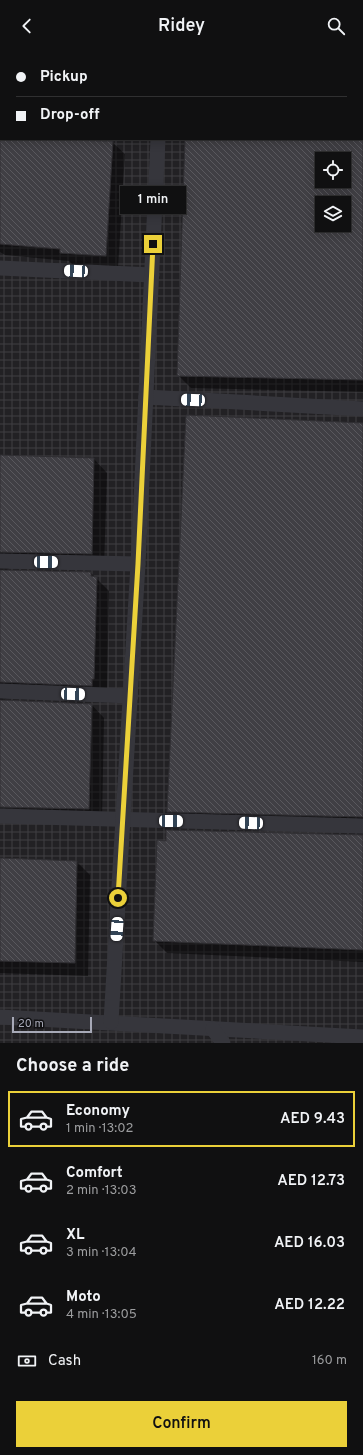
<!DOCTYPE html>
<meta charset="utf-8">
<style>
:root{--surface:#101011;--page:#1e1e1f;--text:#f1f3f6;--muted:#9c9d9f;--line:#303031;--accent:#ebd039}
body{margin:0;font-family:Overpass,sans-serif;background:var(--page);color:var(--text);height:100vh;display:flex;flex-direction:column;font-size:15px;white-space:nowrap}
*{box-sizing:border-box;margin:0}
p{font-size:13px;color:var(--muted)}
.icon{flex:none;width:22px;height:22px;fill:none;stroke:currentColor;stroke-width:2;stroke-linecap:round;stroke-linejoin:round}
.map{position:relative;height:991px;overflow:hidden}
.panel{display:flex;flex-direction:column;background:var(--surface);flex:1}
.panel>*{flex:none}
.guide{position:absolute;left:0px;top:0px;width:363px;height:88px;box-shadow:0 2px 10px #0003,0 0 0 1px var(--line);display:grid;align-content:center;height:88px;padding:0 16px;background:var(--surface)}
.buttons{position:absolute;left:315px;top:100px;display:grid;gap:8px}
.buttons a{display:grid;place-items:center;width:36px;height:36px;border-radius:0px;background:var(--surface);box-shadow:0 2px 10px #0003,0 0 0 1px var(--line);font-size:20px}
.scale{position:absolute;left:12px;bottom:10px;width:80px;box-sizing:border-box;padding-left:4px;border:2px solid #a7a9b7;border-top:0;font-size:11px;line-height:14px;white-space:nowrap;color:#a7a9b7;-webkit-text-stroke:3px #101012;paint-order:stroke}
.end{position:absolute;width:18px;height:18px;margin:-9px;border:5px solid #ebd039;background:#111;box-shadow:0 0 0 2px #111}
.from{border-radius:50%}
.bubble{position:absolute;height:28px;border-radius:0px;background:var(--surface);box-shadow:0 2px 10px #0003,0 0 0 1px var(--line);font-size:13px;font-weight:600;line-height:28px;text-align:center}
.car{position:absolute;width:12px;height:24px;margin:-12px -6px;border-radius:5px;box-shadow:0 0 3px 1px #0007;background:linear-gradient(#fff 24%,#345 0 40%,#fff 0 76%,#345 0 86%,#fff 0)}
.guide b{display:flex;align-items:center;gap:14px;height:38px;font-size:15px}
.guide b+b{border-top:1px solid var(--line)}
.guide i{width:10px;height:10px;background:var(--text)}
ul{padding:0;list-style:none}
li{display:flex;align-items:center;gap:12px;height:56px;margin:0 8px 6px;padding:0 8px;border:2px solid transparent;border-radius:0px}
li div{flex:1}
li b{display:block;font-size:15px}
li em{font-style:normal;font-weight:600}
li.selected{border-color:var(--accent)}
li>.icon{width:36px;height:36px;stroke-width:1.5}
h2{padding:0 16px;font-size:18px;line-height:48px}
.pay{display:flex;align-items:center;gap:10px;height:44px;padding:0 16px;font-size:15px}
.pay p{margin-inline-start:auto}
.cta{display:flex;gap:8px;margin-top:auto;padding:8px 16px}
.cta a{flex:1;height:46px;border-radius:0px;background:var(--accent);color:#111;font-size:16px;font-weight:600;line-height:46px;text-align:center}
header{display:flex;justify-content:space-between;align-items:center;height:52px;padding:0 16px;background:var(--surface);font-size:18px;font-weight:600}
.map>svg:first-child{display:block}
.industrial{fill:url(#industrial-grid);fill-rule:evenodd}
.shadow{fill:#0007;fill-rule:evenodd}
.building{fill:url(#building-back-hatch);stroke:#302f33;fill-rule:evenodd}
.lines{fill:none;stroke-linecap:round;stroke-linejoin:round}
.lane{stroke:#36363c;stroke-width:15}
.route{stroke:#ebd039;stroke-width:5}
</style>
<header><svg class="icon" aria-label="back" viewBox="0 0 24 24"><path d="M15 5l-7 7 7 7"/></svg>Ridey<svg class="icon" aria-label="search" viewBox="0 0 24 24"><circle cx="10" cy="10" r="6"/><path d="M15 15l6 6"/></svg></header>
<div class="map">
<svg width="363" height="991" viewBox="0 0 363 991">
<defs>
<pattern id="industrial-grid" width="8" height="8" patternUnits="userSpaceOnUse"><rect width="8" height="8" fill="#222124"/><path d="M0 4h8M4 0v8" fill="none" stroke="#3f3e42"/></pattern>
<pattern id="building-back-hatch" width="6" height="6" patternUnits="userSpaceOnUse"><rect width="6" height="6" fill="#403f44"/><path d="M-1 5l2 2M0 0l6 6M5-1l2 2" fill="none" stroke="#59585d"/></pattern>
</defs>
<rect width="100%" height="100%" fill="#151517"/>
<path class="industrial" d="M0,0H363V991H0ZM1,1H362V87H1ZM322,107H344V129H322ZM322,151H344V173H322Z"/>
<g class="shadow">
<polygon points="0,0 35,0 1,1 1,32"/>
<path d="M189,0H363V340L191,336L178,323L186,87H362V1ZM322,107H344V129H322ZM322,151H344V173H322Z"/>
<polygon points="0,75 1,87 66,87 112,90 125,102 118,216 73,213 69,209 5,203 0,200"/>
<polygon points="363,372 363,777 181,772 168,759"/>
<polygon points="0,404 94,407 107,421 104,515 14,513 5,519 91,521 109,539 107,640 14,643 5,647 5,649 91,652 104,666 102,770 0,767"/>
<polygon points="363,784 363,910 167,901 154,888"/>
<polygon points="0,807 77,810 90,823 88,924 0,921"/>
</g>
<g class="building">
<polygon points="0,87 113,89 106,204 60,201 60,197 0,192"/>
<path d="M185,87H363V328L177,324ZM322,107H344V129H322ZM322,151H344V173H322Z"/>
<polygon points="186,363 363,371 363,765 167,760"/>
<polygon points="0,403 94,406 92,502 0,500"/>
<polygon points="0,518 91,520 91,524 97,525 94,627 92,627 92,634 0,630"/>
<polygon points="0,648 92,652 89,757 0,755"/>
<polygon points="166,778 363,783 363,898 153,889 157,788 166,789"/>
<polygon points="0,806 77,809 75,911 0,909"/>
</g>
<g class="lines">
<g class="lane">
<polyline points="51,1 51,0"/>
<polyline points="162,1 162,0"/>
<polyline points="0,59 1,59"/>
<polyline points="0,216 152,223"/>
<polyline points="146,345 363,357"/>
<polyline points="0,509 138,512"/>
<polyline points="0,639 131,644"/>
<polyline points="0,764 363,774"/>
<polyline points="0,965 363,985"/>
<polyline points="111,970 138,512 158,87"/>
<polyline points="213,977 223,991"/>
</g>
</g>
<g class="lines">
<polyline class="route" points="118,846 138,512 153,192"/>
</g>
</svg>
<div class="buttons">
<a><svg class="icon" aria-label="locate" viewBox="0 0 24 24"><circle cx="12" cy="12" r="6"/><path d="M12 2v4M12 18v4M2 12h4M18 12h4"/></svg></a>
<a><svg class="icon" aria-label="layers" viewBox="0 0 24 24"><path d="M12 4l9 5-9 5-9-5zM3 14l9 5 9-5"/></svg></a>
</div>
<div class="scale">20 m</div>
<i class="end from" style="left:118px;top:846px"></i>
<i class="end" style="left:153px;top:192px"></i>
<div class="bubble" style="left:120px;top:134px;width:66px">1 min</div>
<i class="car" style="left:76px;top:219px;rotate:273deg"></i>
<i class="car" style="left:193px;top:348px;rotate:273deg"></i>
<i class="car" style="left:46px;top:510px;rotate:91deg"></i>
<i class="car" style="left:73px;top:642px;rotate:92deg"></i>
<i class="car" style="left:171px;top:769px;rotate:91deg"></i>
<i class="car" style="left:251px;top:771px;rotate:272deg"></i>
<i class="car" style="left:117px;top:877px;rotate:184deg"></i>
<div class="guide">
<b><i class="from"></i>Pickup</b>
<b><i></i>Drop-off</b>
</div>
</div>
<section class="panel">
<h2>Choose a ride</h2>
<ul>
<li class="selected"><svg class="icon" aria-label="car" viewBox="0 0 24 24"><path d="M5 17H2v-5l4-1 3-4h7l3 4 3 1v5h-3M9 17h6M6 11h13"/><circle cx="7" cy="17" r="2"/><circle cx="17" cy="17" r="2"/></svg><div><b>Economy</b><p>1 min · 13:02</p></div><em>AED 9.43</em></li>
<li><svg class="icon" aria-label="car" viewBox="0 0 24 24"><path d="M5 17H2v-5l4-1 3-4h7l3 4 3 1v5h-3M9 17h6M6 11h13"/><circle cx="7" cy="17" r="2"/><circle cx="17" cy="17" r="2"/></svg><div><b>Comfort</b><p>2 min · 13:03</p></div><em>AED 12.73</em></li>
<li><svg class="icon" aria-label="car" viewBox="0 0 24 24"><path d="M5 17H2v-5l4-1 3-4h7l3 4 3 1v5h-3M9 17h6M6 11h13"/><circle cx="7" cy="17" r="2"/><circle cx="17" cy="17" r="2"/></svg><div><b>XL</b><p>3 min · 13:04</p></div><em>AED 16.03</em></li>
<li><svg class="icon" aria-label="car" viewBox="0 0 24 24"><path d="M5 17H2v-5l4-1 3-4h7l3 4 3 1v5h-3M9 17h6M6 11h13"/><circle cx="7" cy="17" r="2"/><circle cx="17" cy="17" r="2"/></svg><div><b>Moto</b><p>4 min · 13:05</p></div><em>AED 12.22</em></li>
</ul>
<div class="pay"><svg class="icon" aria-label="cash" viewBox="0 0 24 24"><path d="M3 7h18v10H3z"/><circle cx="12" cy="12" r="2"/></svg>Cash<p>160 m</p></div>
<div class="cta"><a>Confirm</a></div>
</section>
